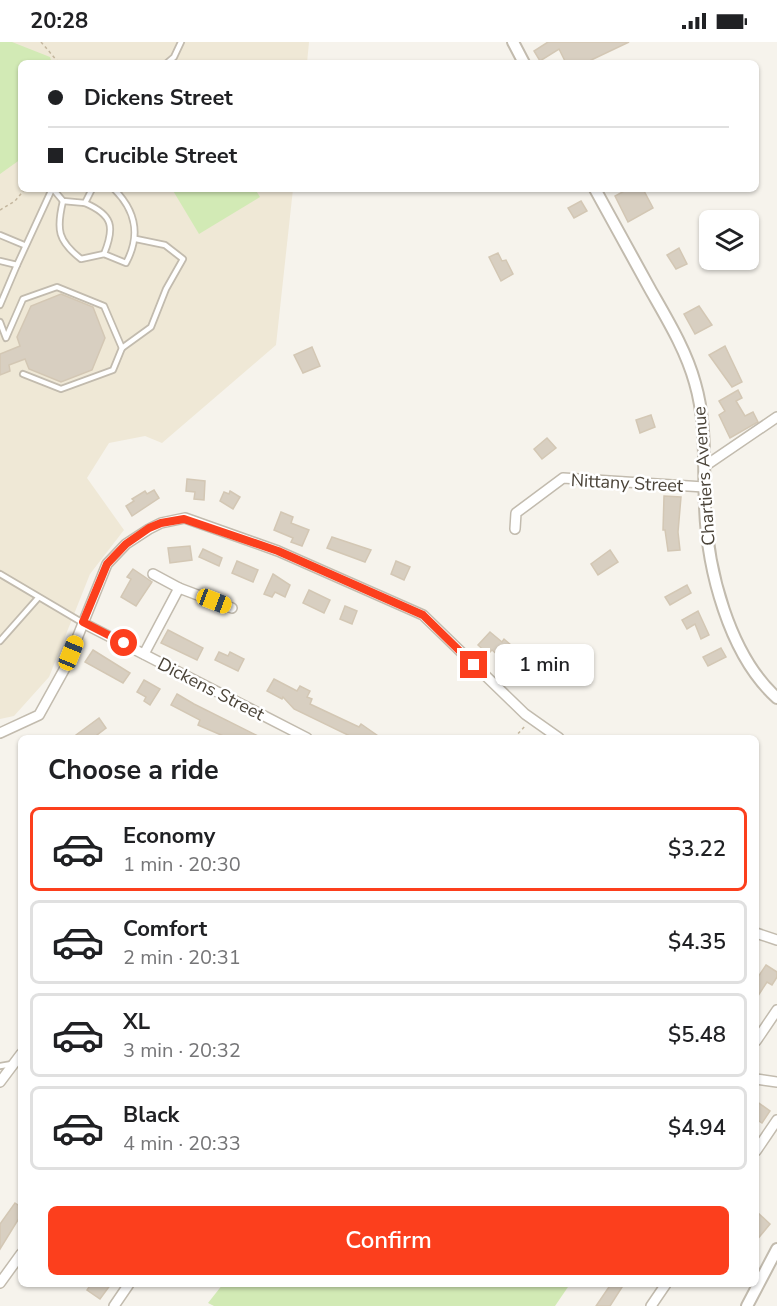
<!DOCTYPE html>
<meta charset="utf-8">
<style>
:root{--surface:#fff;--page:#f6f6f6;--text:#202124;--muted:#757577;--line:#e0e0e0;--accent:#fc3f1d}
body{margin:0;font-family:"Nunito Sans",sans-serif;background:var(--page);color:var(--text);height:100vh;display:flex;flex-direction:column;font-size:22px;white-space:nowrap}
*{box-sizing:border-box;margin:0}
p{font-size:20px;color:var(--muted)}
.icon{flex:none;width:33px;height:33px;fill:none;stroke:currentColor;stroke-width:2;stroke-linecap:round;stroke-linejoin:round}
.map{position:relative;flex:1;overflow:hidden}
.side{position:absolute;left:18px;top:693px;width:741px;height:552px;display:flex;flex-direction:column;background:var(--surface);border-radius:9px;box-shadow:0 2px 4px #0004}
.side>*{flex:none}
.hud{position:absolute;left:18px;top:18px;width:741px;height:132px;border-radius:9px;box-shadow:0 2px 4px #0004;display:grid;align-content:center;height:132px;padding:0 30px;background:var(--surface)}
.tools{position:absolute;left:699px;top:168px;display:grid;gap:12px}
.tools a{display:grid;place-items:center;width:60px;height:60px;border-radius:9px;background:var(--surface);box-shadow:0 2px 4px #0004;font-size:30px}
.end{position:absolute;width:27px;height:27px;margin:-14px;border:8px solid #fc3f1d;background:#fff;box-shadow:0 0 0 3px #fff}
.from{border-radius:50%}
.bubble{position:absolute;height:42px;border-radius:9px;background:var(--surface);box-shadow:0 2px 4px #0004;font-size:20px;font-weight:600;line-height:42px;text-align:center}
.car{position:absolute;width:18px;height:36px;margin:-18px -9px;border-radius:8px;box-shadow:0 0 4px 2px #0007;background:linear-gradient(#f5c518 24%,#345 0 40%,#f5c518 0 76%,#345 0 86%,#f5c518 0)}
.hud b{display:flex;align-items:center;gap:21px;height:57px;font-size:22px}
.hud b+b{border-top:2px solid var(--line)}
.hud i{width:15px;height:15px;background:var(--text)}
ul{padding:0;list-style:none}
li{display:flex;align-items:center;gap:18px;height:84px;margin:0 12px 9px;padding:0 18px;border:3px solid var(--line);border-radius:9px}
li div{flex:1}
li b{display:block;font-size:22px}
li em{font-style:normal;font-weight:600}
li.on{border-color:var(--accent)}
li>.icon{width:54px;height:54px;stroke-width:1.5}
h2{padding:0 30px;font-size:27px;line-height:72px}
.action{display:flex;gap:12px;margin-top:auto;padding:12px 30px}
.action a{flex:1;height:69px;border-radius:9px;background:var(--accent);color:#fff;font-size:24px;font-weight:600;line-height:69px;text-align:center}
.status{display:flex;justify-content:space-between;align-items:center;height:42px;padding:0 30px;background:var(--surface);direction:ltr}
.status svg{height:16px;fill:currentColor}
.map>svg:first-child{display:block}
.education{fill:#efe8d6}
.green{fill:#d2eab5}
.building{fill:#d8cfc1;stroke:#d3c7b4;stroke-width:1.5}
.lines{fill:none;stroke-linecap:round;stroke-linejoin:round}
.service-casing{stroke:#c2bbae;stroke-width:8}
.minor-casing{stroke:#c2bbae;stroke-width:12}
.tertiary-casing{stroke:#c2bbae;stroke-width:14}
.path{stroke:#c4b79f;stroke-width:1.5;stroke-dasharray:3 3;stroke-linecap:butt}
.service{stroke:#fff;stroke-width:4.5}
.minor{stroke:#fff;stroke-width:9}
.tertiary{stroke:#fff;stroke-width:10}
.route{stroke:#fc3f1d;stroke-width:8}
.labels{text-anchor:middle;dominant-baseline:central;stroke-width:5;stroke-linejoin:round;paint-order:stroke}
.street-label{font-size:18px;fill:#4b4439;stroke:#fff}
</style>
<div class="status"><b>20:28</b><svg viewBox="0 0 49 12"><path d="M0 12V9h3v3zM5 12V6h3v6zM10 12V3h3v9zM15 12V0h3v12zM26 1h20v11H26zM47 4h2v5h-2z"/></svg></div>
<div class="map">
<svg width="777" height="1264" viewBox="0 0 777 1264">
<rect width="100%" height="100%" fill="#f6f3ec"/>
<polygon class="education" points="0,0 309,0 307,21 21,21 21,147 293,147 276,303 162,401 145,394 109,401 87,436 124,488 90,532 49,635 14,674 0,677"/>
<g class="green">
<polygon points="0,0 12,0 50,15 52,21 21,21 21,117 0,132"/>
<polygon points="172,147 255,147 260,155 199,192"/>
<polygon points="223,1242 570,1242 555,1264 214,1264 208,1261"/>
</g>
<g class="building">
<polygon points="548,0 629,0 585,21 566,21 559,7 540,19 534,9"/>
<polygon points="628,147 643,147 653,166 628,180 615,154"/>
<polygon points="581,159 587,169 574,176 568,166"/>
<polygon points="679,206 687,222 676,227 667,213"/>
<polygon points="498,211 502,219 506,218 513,232 501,239 489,215"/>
<polygon points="61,252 93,265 105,296 92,328 61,340 29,327 25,317 9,323 10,329 0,333 0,312 20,304 17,295 31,264"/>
<polygon points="699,264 712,283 695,292 684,272"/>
<polygon points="725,304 742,340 732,345 709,313"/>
<polygon points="312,305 320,324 303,331 294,313"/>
<polygon points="738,348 742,356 736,359 745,374 753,370 758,380 730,396 719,373 725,369 719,359"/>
<polygon points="651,373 655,385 640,391 636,378"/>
<polygon points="547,396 556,406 542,417 534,407"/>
<polygon points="187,437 205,439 204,458 194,457 195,450 186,449"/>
<polygon points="154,448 159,456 132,474 126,464 134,459 132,457 145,449 147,452"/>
<polygon points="230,449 240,455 233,467 220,459 224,450 229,452"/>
<polygon points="664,454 681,455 678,490 680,508 668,509 665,488 663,488"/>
<polygon points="281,470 293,475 291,481 309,488 302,504 291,500 293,496 274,488"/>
<polygon points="332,495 371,508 365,520 327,506"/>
<polygon points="190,504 192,518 170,521 168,506"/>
<polygon points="203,507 222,516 219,524 199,515"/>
<polygon points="610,508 618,520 598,533 591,522"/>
<polygon points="237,519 258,528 253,540 232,531"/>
<polygon points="396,519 410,525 404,538 391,532"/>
<polygon points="133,527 152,540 136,564 121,555 131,537 127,535"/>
<polygon points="273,532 290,543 285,555 275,550 272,555 264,552"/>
<polygon points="687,543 691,551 670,563 665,555"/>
<polygon points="309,548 330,558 324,571 303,561"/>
<polygon points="345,564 357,569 352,582 340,577"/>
<polygon points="698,569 709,593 701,597 695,582 687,587 682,578"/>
<polygon points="168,588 203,606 197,618 161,601"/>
<polygon points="490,590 502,600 504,597 511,603 500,615 492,608 488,612 478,603"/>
<polygon points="721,606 726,615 708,624 703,615"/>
<polygon points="93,608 130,631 123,641 85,620"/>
<polygon points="219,610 228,614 230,610 244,617 238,629 215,618"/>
<polygon points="274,637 297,649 300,644 310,649 307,655 312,657 310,662 359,685 361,682 381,696 354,696 294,667 283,655 282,657 267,649"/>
<polygon points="144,638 160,647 150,663 144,659 146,655 137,650"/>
<polygon points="177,652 194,662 262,696 228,696 198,683 200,678 171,663"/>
<polygon points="99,676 106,686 93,696 72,696"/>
<polygon points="766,923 777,930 777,935 772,943 767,940 756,957 756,938"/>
<polygon points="756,1059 770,1069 762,1081 756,1077"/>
<polygon points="15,1161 21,1165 21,1173 0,1207 0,1182"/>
<polygon points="756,1169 770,1182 756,1199"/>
<polygon points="91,1242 111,1242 100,1257 87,1248"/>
<polygon points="611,1242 624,1242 610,1264 596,1264"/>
</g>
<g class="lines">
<defs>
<g id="service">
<polyline points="167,21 174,15 181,0"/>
<polyline points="53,147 63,159 85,161 92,147"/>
<path d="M63,159C56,188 58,199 81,217L104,212L126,221C141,193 136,169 114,147"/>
<path d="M85,161C113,173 115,185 104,212"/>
<polyline points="0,193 24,203"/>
<polyline points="0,219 17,223 52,147"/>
<polyline points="0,263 17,223"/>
<polyline points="0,280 6,296 23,257 57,245 104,264 122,306 113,328 61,347 23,332"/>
<polyline points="122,306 151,285 166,247 183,217 165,203 136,197"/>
<polyline points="0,532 83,581"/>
<polyline points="0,599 38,556"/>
<polyline points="0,1024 12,1022"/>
</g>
<g id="minor">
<polyline points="705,424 777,375"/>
<polyline points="515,487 516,471 563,436 704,445"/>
<polyline points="179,546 232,566"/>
<polyline points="83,581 307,696"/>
<polyline points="144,612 179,546 153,532"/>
<polyline points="0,691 39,673 65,626 107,522 126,502 149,487 161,481 185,476 278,509 423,573 525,672 559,696"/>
<polyline points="756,891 777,898"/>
<polyline points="756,999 777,968"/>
<polyline points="756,1037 777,1040"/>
<polyline points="0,1040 21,1012"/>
<polyline points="756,1109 777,1078"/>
<polyline points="0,1241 21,1212"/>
<polyline points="114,1264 129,1242"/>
<polyline points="651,1264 666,1242"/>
</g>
<g id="tertiary">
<polyline points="513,0 524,21"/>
<path d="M595,147C613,180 632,214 650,247C667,277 686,308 695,341C707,382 703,422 705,464C707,527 729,613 777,656"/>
<polyline points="747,1264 777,1207"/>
</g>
</defs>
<use href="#service" class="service-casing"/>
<use href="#minor" class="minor-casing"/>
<use href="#tertiary" class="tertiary-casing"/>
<g class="path">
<polyline points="41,0 59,21"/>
<polyline points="0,168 15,159 25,147"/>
<polyline points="514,696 526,683"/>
</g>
<use href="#service" class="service"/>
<use href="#minor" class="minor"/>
<use href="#tertiary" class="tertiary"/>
</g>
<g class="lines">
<polyline class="route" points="124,601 83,580 107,522 126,502 149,486 161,481 184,477 278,509 423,573 474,623"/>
</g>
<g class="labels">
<g class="street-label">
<text transform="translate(704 434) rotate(-94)">Chartiers Avenue</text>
<text transform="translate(627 441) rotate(3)">Nittany Street</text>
<text transform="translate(211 647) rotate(27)">Dickens Street</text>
</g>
</g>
</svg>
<div class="tools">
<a><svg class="icon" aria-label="layers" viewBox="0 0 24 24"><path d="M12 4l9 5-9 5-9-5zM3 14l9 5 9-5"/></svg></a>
</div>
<i class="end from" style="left:124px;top:601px"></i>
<i class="end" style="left:474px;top:623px"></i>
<div class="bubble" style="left:495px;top:602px;width:99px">1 min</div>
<i class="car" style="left:214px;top:559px;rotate:111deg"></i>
<i class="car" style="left:71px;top:611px;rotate:22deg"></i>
<div class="hud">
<b><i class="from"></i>Dickens Street</b>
<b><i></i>Crucible Street</b>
</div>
<section class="side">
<h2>Choose a ride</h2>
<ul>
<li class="on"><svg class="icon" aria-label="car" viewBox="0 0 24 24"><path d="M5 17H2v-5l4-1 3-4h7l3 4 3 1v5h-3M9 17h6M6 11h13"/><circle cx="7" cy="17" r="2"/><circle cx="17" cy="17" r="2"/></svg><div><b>Economy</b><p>1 min · 20:30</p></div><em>$3.22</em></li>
<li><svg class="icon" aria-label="car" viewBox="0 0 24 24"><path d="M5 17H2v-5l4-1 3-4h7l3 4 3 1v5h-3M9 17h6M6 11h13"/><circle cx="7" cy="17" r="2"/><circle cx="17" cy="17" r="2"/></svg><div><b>Comfort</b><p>2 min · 20:31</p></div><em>$4.35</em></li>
<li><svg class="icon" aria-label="car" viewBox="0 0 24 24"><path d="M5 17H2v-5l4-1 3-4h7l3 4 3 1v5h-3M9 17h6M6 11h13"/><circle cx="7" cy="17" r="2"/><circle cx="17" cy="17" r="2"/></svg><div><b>XL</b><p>3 min · 20:32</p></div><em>$5.48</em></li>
<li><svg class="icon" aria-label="car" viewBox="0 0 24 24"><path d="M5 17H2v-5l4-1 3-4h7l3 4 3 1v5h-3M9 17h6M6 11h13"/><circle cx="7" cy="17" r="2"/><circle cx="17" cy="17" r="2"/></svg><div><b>Black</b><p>4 min · 20:33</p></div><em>$4.94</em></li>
</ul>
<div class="action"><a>Confirm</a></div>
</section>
</div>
